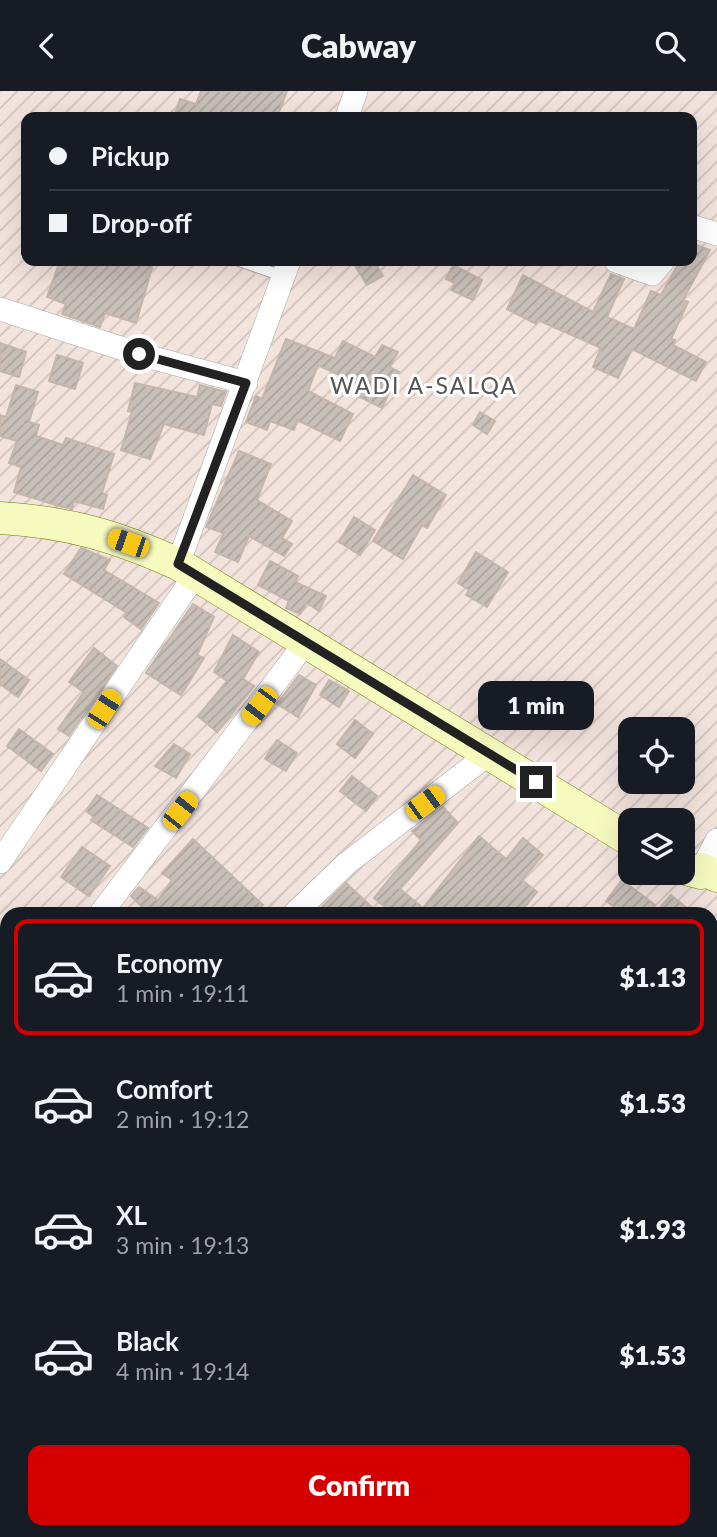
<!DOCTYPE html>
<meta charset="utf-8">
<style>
:root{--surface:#171b24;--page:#242831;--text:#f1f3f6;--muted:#9ea1a6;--line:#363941;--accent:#d40000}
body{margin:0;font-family:Lato,sans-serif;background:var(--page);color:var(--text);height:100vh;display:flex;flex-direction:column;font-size:26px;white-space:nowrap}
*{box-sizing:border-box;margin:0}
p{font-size:23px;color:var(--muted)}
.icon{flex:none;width:38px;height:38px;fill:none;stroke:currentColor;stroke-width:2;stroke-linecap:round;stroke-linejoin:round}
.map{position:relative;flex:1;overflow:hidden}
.details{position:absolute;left:0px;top:816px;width:718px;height:632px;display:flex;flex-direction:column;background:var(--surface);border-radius:21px 21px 0 0;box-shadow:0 7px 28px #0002}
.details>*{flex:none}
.top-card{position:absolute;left:21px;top:21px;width:676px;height:154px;border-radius:14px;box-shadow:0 7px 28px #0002;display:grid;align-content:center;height:154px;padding:0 28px;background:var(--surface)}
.tools{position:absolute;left:618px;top:626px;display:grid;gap:14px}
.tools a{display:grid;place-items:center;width:77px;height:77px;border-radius:14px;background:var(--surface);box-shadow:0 7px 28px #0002;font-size:35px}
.end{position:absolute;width:32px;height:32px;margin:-16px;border:9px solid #222;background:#fff;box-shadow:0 0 0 4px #fff}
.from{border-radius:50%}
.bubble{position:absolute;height:49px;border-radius:14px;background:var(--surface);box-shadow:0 7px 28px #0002;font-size:23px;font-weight:800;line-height:49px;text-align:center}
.car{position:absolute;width:21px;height:42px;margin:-21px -10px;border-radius:9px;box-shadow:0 0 5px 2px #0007;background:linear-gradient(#f5c518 24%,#345 0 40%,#f5c518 0 76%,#345 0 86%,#f5c518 0)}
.top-card b{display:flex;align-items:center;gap:24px;height:66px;font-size:26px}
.top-card b+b{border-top:2px solid var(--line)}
.top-card i{width:18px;height:18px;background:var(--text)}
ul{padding:12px 0 0;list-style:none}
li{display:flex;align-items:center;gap:21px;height:116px;margin:0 14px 10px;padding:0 14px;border:4px solid transparent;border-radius:14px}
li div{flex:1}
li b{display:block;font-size:26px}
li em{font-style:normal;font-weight:800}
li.on{border-color:var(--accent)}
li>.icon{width:63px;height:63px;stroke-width:1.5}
.primary-button{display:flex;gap:14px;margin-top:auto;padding:14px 28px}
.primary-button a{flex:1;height:80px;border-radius:14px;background:var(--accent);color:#fff;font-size:28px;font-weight:800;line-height:80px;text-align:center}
header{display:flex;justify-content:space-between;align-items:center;height:91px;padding:0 28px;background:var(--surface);font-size:32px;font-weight:800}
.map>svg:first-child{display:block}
.military{fill:url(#military-furrows);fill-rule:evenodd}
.building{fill:url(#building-hatch);stroke:#c4b6ab;stroke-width:2}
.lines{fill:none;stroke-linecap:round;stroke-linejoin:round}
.lane-casing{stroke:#a9a9a9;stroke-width:12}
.street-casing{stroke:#a9a9a9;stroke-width:24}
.secondary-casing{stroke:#707d05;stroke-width:33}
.path{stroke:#fa8072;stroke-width:3.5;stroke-dasharray:3.5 3.5;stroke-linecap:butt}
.lane{stroke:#fff;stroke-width:10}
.street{stroke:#fff;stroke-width:23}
.secondary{stroke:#f7fabf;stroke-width:32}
.route{stroke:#222;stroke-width:9}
.labels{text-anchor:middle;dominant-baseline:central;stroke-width:6;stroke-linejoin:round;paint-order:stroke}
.quarter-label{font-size:23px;letter-spacing:2px;fill:#555;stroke:#fff}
</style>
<header><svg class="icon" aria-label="back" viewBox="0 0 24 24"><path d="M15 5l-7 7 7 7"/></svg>Cabway<svg class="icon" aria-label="search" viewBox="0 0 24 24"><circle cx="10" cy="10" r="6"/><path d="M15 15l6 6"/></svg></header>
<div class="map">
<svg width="717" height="1446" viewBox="0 0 717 1446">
<defs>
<pattern id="military-furrows" width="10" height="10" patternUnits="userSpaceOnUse" patternTransform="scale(1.75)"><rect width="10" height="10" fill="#f3e3dd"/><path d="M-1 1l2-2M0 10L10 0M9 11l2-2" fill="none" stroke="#d0c2bd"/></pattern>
<pattern id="building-hatch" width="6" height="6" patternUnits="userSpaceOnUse" patternTransform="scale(1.75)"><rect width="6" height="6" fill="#c7bfb8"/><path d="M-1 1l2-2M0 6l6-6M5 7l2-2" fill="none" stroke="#aba49e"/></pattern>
</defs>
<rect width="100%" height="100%" fill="#f2efe9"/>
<path class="military" d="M0,0H717V1446H0ZM26,26H691V170H26ZM630,639H682V691H630ZM630,730H682V782H630ZM7,822H710V1440H7Z"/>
<g class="building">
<polygon points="201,0 287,0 277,26 174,26 180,8 196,13"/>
<polygon points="691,152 710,159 683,209 688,211 671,248 675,249 673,254 706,271 696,290 632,258 618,287 593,276 601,257 538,229 536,233 507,218 523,184 593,221 611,183 624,188 607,226 634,238 651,200 661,204 680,170 691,170"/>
<polygon points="60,170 154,170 136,232 105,222 100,236 62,223 66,213 47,206"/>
<polygon points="352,170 374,170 383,185 367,194"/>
<polygon points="453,174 482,189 473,209 451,199 455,192 446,188"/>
<polygon points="286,248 335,267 343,250 375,266 382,254 398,261 390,276 399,281 382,317 356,304 360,294 318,274 308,300 353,323 340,350 297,329 294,339 270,330 267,339 246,331 256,305 262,308"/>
<polygon points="0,252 26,261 19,286 0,280"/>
<polygon points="57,264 83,272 75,298 49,290"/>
<polygon points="135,292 197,306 200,294 226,301 221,315 212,313 204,344 164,333 150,368 121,359 132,321 128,320"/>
<polygon points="16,294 38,301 29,331 39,334 36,345 63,354 66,347 114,363 102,402 107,404 103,418 74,410 72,418 59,415 14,401 21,376 9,372 17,350 0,345 0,324 6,326"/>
<polygon points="480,321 495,330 487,343 473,334"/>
<polygon points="239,360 271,373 257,409 292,430 282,447 292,453 284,465 249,445 238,471 215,461 224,442 206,436"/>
<polygon points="413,384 446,404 427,437 422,434 403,468 373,450"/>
<polygon points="354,426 375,439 360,464 339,451"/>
<polygon points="81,457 110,469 104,479 159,512 141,538 124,526 127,522 64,483"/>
<polygon points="476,461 508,481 487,516 466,504 469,499 458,492"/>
<polygon points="270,470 298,485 295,491 326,505 319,520 307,512 300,523 286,517 289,510 258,494"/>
<polygon points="193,513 214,526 197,564 204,567 181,604 146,582"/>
<polygon points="233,544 259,561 243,588 254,595 217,641 198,625 227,590 214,581"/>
<polygon points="94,557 117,575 69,645 58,638 84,601 69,591"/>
<polygon points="0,568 29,589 18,606 0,593"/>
<polygon points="299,584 316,594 298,626 277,613"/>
<polygon points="329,589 349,600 339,616 320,604"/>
<polygon points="355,629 373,643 355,667 337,653"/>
<polygon points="19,638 53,663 41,680 7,655"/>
<polygon points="277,649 297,662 286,680 265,668"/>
<polygon points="174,653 190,663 176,687 155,675"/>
<polygon points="352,685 377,705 366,720 340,700"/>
<polygon points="97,704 148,737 133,756 91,729 94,726 86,720"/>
<polygon points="443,716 458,732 400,798 423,817 479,745 506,768 523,747 543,764 522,789 537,801 520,822 393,822 374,807 421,749 412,740"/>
<polygon points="193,748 263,814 255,822 148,822 131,805 139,796 158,809 172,789 162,782"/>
<polygon points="82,756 110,775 89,805 61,786"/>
<polygon points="622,789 655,814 649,822 623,822 606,810"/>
<polygon points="346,792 378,822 331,822 323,815"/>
<polygon points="671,804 693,822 670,822 661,815"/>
</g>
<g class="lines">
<defs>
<polyline id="lane" points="239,170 283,185"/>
<g id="street">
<polyline points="347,26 356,0"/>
<polyline points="691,138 694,136 717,143"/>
<polyline points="616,170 652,183 663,170"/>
<polyline points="0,218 139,263 246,292"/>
<polyline points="178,473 289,170"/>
<polyline points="0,771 195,484"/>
<polyline points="702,778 717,749"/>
<polyline points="101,822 306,551"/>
<polyline points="295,822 346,773 490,662"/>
<polyline points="0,933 7,926"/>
<polyline points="0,1248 7,1233"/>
<polyline points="340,1446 342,1440"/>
</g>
<g id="secondary">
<path d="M0,427C68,431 116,445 178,473L630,749"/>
<polyline points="682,777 701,782 702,778 717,785"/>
</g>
</defs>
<use href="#lane" class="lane-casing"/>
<use href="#street" class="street-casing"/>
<use href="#secondary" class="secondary-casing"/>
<g class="path">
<polyline points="710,1142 717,1137"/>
<polyline points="710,1268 717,1268"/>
</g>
<use href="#lane" class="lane"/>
<use href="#street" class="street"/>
<use href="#secondary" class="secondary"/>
</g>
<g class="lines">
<polyline class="route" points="139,263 246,292 178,473 536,691"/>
</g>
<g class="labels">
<g class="quarter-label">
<text x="424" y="294">WADI A-SALQA</text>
</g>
</g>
</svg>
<div class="tools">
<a><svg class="icon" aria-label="locate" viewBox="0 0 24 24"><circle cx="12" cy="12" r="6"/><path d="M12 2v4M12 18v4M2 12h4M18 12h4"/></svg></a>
<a><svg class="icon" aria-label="layers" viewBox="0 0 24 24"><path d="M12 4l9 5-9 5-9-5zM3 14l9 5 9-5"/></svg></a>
</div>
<i class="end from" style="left:139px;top:263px"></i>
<i class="end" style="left:536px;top:691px"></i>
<div class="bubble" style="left:478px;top:590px;width:116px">1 min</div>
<i class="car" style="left:128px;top:452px;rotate:289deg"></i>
<i class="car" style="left:259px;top:615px;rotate:217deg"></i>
<i class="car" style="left:104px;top:618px;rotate:33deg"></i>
<i class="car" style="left:425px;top:712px;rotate:54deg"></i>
<i class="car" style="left:180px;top:720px;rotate:38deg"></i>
<div class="top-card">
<b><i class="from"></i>Pickup</b>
<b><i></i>Drop-off</b>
</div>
<section class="details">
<ul>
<li class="on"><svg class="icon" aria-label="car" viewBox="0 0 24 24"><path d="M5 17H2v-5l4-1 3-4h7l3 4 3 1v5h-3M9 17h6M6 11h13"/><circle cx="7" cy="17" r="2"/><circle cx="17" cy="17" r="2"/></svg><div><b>Economy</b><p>1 min · 19:11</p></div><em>$1.13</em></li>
<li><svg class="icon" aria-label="car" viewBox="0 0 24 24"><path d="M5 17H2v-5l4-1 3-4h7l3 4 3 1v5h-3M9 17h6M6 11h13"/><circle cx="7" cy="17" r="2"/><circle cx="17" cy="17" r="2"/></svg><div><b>Comfort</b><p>2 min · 19:12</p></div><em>$1.53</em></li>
<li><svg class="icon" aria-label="car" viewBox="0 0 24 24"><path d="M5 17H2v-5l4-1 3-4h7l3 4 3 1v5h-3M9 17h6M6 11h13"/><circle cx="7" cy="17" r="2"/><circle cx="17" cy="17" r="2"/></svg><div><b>XL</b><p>3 min · 19:13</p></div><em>$1.93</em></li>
<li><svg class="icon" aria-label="car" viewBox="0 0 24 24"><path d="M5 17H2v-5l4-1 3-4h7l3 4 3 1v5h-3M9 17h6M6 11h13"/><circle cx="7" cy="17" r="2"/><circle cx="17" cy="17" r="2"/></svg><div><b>Black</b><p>4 min · 19:14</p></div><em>$1.53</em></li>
</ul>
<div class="primary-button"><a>Confirm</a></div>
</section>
</div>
